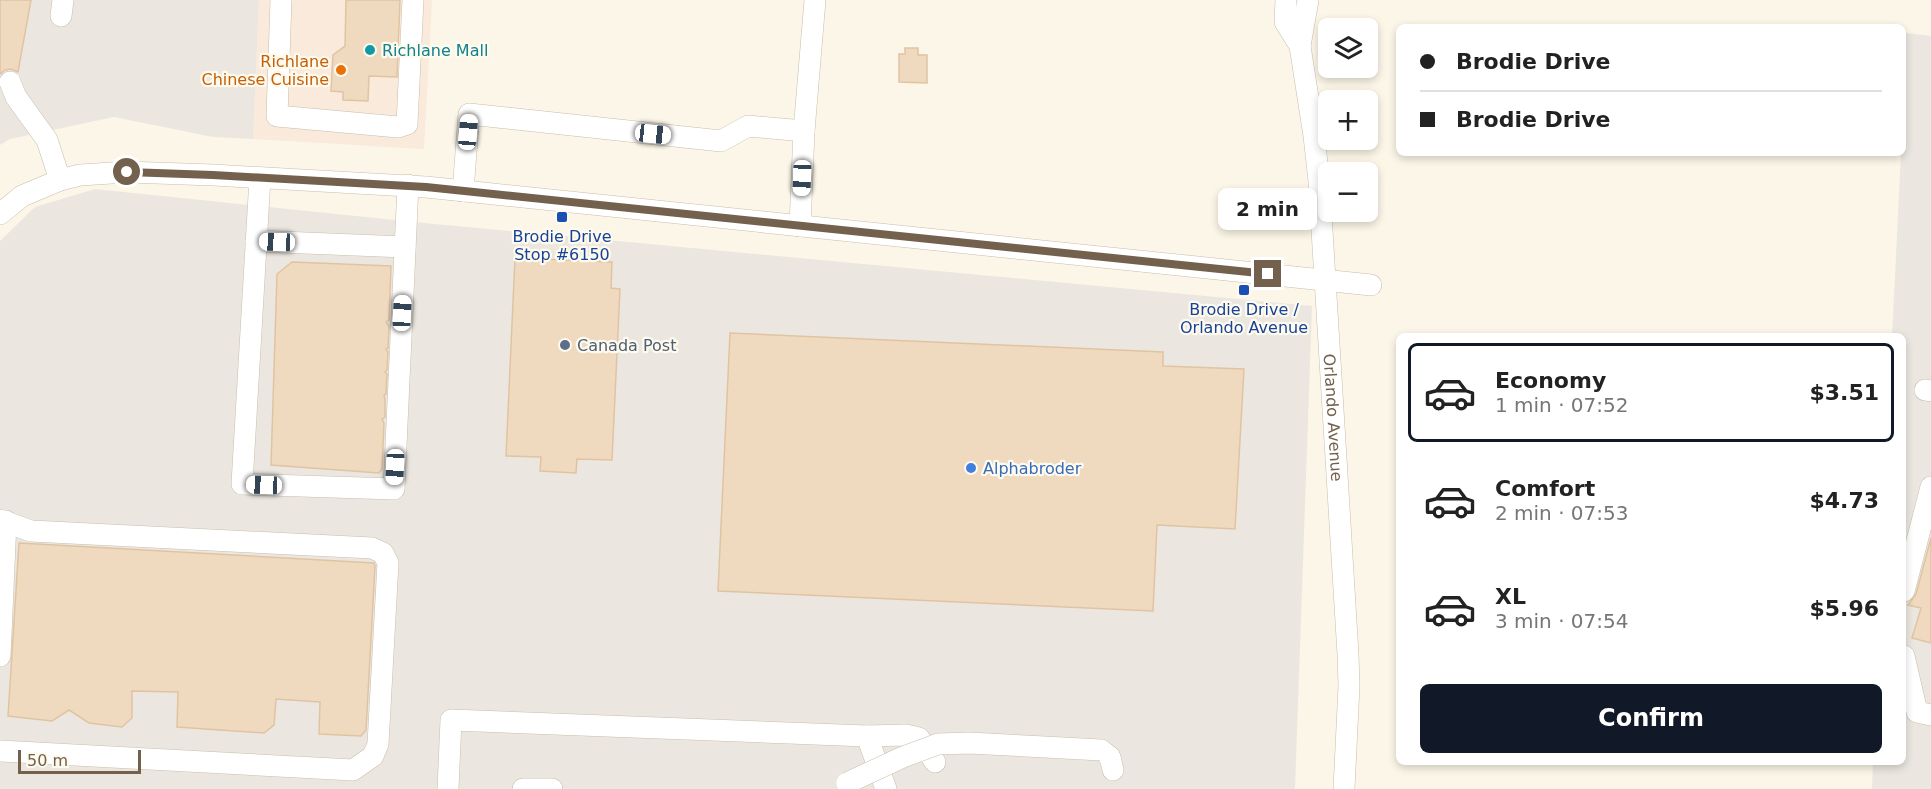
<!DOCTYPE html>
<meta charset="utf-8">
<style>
:root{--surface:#fff;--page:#f6f6f6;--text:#222;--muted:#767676;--line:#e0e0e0;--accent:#111827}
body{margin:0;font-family:"DejaVu Sans",sans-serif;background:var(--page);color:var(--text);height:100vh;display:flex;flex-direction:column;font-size:22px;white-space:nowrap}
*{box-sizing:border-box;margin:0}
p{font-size:20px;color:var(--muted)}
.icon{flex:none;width:33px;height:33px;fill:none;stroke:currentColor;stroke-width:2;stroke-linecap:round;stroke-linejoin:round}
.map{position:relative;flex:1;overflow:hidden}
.panel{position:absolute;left:1396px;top:333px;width:510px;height:432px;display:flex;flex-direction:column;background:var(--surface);border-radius:9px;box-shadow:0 3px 9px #0003}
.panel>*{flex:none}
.guide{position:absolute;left:1396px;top:24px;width:510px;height:132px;border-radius:9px;box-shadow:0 3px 9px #0003;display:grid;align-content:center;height:132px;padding:0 24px;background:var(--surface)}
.fabs{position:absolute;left:1318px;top:18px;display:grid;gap:12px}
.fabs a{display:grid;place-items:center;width:60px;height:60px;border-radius:9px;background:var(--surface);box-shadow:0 3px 9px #0003;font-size:30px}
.scale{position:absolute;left:18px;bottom:15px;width:123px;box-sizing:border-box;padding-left:6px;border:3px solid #73614d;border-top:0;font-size:16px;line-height:21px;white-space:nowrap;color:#73614d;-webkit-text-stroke:4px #fefaed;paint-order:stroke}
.end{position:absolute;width:27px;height:27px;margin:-14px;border:8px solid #73614d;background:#fff;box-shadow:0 0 0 3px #fff}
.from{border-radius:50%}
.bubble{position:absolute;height:42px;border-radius:9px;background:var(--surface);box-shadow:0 3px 9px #0003;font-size:20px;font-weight:700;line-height:42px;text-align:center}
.car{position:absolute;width:18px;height:36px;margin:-18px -9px;border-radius:8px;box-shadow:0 0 4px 2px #0007;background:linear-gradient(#fff 24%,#345 0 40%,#fff 0 76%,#345 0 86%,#fff 0)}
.guide b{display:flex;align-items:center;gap:21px;height:57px;font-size:22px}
.guide b+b{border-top:2px solid var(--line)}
.guide i{width:15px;height:15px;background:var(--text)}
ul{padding:10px 0 0;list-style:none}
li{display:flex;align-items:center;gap:18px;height:99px;margin:0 12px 9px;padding:0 12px;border:3px solid transparent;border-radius:9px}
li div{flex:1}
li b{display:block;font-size:22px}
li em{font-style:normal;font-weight:700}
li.on{border-color:var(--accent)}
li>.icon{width:54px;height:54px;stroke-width:1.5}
.action{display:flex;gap:12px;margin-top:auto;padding:12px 24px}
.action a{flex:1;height:69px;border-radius:9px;background:var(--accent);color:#fff;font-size:24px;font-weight:700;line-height:69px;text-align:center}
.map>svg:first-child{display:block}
.commercial{fill:#faeadb}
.industrial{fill:#ebe7e0}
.building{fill:#efdac0;stroke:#e0c4a2;stroke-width:1.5}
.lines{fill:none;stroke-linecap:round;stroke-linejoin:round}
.minor-casing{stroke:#c9beab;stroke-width:22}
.minor{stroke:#fff;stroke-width:21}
.minor-bridge-casing{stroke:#c9beab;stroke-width:22;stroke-linecap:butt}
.minor-bridge{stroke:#fff;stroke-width:21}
.route{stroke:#73614d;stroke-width:8}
.culture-dot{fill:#0f9aa8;stroke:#fefaed;stroke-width:2}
.food-dot{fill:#e8710a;stroke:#fefaed;stroke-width:2}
.transit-dot{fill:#1a4fb4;stroke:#fefaed;stroke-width:2}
.service-dot{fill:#5c6f8a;stroke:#fefaed;stroke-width:2}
.shop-dot{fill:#3f7fe0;stroke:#fefaed;stroke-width:2}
.labels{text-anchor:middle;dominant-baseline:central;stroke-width:4.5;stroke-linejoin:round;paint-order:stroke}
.culture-label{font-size:16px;fill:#0d838f;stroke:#fefaed;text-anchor:start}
.food-label{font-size:16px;fill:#c56008;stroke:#fefaed;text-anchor:end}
.transit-label{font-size:16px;fill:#164399;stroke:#fefaed}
.service-label{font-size:16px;fill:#4e5e75;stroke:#fefaed;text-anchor:start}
.street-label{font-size:16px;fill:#73614d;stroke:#fefaed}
.shop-label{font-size:16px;fill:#366cbe;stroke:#fefaed;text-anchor:start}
</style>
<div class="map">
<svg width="1931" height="789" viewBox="0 0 1931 789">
<rect width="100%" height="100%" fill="#fbf6e7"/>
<polygon class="commercial" points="259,0 432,0 424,149 253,139"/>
<g class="industrial">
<polygon points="0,0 259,0 253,139 213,137 114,117 10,139 0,145"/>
<polygon points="1906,33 1931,36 1931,789 1872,789 1873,762 1904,762 1904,336 1892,336 1901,153 1904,153 1904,92"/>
<polygon points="95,189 424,223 1312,306 1295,789 0,789 0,241 35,207"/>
</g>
<g class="building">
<polygon points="0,0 31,0 18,72 11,69 5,70 0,74"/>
<polygon points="346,0 400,0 397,77 369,76 368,101 343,100 343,92 331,91 333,55 345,46"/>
<polygon points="905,48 918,48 918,55 927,55 927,83 899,82 899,54 905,54"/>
<polygon points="515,258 612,262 611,288 620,289 612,460 577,459 576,473 540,471 541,457 506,456"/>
<polygon points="292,262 391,266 389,320 386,322 389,326 388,348 386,349 388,352 387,370 385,372 387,374 386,394 384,395 385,399 385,417 382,419 384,423 382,469 379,473 271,465 277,274"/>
<polygon points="730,333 1163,352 1163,366 1244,369 1235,529 1157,525 1153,611 718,591"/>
<polygon points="1931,538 1931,643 1912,638 1921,608 1908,605 1916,594"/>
<polygon points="19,543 374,563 375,566 366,730 361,736 319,734 320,702 276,699 274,725 264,733 177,727 178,692 132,691 132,718 122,727 89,723 69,710 52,721 8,716"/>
</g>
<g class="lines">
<defs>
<g id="minor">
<polyline points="281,0 277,116 398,127 407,124 413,0"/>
<polyline points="1286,0 1285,22 1300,46"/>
<path id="s1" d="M1308,0L1300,46L1314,136L1319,181L1348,654L1349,686L1344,789"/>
<polyline points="61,16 63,0"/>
<polyline points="10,82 16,97 47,140 60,180"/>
<polyline points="260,178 242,484 394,489 408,185"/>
<polyline points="463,191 469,114 721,141 748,126 804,131"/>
<polyline points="0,214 22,196 60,180 80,175 127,172 213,175 426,187 1371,285"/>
<polyline points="800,226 804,131 815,0"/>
<polyline points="256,241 405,247"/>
<polyline points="1925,390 1931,391"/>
<polyline points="0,520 31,531 372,548 383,553 388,563 378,744 373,756 353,770 0,751"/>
<polyline points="1904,591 1931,487"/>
<polyline points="0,656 6,521"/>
<polyline points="1904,656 1917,712 1931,715"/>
<polyline points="867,736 906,735 919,738 935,762"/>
<polyline points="1101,750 1110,757 1113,770"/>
<polyline points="448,789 451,720 867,736 886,789"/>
<polyline points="523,789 552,789"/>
</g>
</defs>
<use href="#minor" class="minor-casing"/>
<use href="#minor" class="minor"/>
<defs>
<polyline id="minor-bridge" points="847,783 903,757 938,744 969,743 1101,750"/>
</defs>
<use href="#minor-bridge" class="minor-bridge-casing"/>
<use href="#minor-bridge" class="minor-bridge"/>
</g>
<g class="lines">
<polyline class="route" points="127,172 213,175 426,187 1268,274"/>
</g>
<circle class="culture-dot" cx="370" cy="50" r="6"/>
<circle class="food-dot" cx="341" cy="70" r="6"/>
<g class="transit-dot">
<rect x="556" y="211" width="12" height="12" rx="3"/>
<rect x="1238" y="284" width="12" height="12" rx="3"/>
</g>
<circle class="service-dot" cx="565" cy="345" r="6"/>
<circle class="shop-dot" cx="971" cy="468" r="6"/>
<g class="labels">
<g class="culture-label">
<text x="382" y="50">Richlane Mall</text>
</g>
<g class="food-label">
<text x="329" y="61">Richlane<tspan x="329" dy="18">Chinese Cuisine</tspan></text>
</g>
<g class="transit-label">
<text x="562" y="236">Brodie Drive<tspan x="562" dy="18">Stop #6150</tspan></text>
<text x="1244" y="309">Brodie Drive /<tspan x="1244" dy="18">Orlando Avenue</tspan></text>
</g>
<g class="service-label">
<text x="577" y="345">Canada Post</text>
</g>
<g class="street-label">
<text stroke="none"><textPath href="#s1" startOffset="420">Orlando Avenue</textPath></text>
</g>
<g class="shop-label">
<text x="983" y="468">Alphabroder</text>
</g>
</g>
</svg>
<div class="fabs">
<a><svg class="icon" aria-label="layers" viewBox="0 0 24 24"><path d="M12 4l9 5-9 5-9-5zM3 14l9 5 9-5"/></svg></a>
<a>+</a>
<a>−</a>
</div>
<div class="scale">50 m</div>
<i class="end from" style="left:127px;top:172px"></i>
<i class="end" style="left:1268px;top:274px"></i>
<div class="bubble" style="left:1218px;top:188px;width:99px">2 min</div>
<i class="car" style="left:468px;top:132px;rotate:5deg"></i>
<i class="car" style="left:653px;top:134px;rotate:96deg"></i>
<i class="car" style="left:802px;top:178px;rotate:182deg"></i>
<i class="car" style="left:277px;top:242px;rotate:272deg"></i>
<i class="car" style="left:402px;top:313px;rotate:3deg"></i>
<i class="car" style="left:395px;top:467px;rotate:183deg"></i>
<i class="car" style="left:264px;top:485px;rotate:272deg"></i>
<div class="guide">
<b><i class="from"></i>Brodie Drive</b>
<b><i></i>Brodie Drive</b>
</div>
<section class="panel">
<ul>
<li class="on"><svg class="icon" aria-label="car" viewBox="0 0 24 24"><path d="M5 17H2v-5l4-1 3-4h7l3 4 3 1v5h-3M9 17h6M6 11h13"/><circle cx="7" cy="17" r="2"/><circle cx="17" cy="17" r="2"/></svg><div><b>Economy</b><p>1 min · 07:52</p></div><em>$3.51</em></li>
<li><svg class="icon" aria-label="car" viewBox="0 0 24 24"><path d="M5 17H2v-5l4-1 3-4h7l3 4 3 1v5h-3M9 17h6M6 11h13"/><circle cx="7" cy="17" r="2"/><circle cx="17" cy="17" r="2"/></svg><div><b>Comfort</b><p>2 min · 07:53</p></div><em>$4.73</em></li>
<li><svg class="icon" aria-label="car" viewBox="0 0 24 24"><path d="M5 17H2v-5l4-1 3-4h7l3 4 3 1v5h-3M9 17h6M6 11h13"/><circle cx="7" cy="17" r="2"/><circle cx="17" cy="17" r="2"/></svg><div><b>XL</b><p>3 min · 07:54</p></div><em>$5.96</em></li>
</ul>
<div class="action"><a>Confirm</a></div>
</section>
</div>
